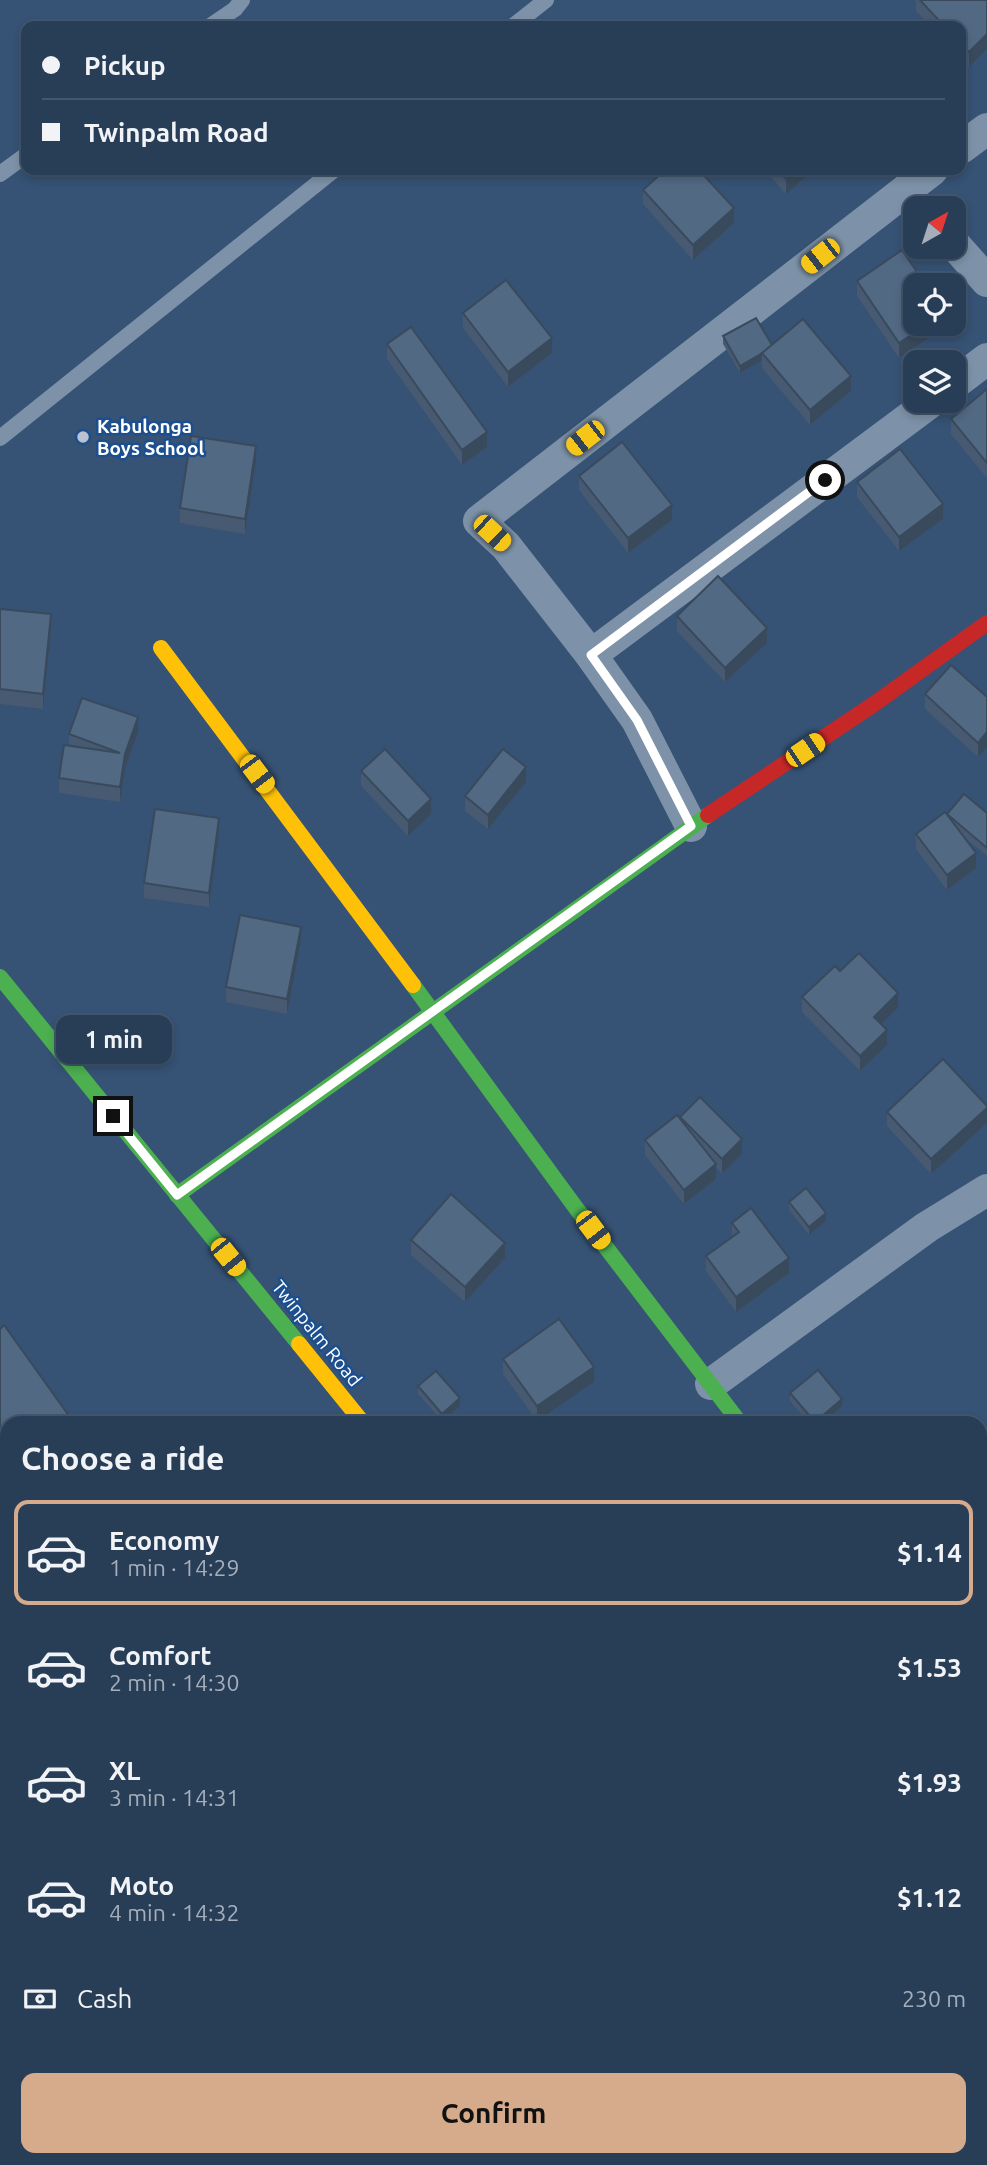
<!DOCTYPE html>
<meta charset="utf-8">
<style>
:root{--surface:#283e57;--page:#30455d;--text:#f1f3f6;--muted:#a5aeba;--line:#44576d;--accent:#d6ab8b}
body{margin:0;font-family:Ubuntu,sans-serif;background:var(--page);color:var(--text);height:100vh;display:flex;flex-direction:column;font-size:26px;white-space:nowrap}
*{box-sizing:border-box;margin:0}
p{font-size:23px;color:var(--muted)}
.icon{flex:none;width:38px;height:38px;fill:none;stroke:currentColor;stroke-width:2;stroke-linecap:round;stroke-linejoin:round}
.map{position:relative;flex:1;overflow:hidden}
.panel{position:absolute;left:0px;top:1416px;width:987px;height:751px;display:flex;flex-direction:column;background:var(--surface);border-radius:21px 21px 0 0;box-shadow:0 4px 10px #0003,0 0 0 2px var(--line)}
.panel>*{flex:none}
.hud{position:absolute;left:21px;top:21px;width:945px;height:154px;border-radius:14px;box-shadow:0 4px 10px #0003,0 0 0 2px var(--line);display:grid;align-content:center;height:154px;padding:0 21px;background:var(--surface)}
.needle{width:46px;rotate:39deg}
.tools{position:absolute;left:903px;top:196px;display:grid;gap:14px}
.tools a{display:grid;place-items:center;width:63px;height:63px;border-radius:14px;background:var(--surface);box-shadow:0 4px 10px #0003,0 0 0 2px var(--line);font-size:35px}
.end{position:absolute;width:32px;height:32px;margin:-16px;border:9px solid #fff;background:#111;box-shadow:0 0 0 4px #111}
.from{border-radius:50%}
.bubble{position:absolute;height:49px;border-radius:14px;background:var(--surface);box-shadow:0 4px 10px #0003,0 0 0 2px var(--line);font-size:23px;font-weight:600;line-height:49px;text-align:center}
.car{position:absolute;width:21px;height:42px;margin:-21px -10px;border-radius:9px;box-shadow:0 0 5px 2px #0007;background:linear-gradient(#f5c518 24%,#345 0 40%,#f5c518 0 76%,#345 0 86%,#f5c518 0)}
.hud b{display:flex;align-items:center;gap:24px;height:66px;font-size:26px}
.hud b+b{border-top:2px solid var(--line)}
.hud i{width:18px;height:18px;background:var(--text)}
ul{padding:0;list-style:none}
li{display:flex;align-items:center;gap:21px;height:105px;margin:0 14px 10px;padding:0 7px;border:4px solid transparent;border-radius:14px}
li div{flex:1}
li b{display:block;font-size:26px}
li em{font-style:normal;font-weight:600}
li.selected{border-color:var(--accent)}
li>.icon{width:63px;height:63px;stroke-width:1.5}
h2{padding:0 21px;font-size:32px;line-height:84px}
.pay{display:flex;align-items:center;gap:18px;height:77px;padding:0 21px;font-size:26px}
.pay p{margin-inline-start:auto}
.button{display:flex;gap:14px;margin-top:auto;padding:14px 21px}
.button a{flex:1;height:80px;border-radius:14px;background:var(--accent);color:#111;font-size:28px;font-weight:600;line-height:80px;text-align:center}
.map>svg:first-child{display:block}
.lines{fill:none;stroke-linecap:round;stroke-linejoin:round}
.lane{stroke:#7d92a8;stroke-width:16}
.street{stroke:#7d92a8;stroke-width:32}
.fast{stroke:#4caf50;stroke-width:16}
.slow{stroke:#ffc107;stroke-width:16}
.jam{stroke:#c62828;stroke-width:16}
.wall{fill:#475a72}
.shaded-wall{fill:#394a5c}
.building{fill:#526984;stroke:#394a5c;stroke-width:2}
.route{stroke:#fff;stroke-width:9}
.poi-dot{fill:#b9c2ce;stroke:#1b4f8f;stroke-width:2.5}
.labels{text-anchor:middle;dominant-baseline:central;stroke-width:5;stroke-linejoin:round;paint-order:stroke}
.poi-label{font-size:19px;font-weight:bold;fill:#fff;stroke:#1b4f8f;text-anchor:start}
.street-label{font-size:19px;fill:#fff;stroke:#1b4f8f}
</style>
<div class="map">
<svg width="987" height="2165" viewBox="0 0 987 2165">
<rect width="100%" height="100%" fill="#365274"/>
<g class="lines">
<g class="lane">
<polyline points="210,26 235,9 242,0"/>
<polyline points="513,26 546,0"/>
<polyline points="0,174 26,155"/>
<polyline points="0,438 334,170"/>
<polyline points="554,2165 561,2160"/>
</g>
<g class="street">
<polyline points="961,148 987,129"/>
<polyline points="954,244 987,281"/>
<polyline points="954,384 987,359"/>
<polyline points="591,655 932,401"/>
<polyline points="691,826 637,720 591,655 506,546 479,521 932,170"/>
<polyline points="711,1384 927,1227 987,1190"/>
<polyline points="980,1752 987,1761"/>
<polyline points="980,2108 987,2101"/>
</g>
<g class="fast">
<polyline points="0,977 299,1344"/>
<polyline points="413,985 576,1208 740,1423"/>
<polyline points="177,1195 708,815"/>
<polyline points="948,2160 952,2165"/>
</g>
<g class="slow">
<polyline points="161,648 413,985"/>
<polyline points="299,1344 363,1423"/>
</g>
<polyline class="jam" points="708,815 874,704 987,623"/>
</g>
<g class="wall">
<polygon points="916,0 987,0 987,49 969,67 961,58 961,26 930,26 916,11"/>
<polygon points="765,170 814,170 786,194"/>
<polygon points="643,190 734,223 693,260 643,204"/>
<polygon points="857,281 945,324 945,327 899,358 857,296"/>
<polygon points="463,313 552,353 508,387 463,328"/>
<polygon points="723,336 772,345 851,391 810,425 762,368 762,360 740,373 723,344"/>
<polygon points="387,344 487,447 462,465 387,359"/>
<polygon points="987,389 987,478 951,434 951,419"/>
<polygon points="256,461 245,534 180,523 180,508"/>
<polygon points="579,476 672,520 628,553 579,490"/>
<polygon points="857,482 943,519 899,551 857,497"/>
<polygon points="0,609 51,629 43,709 0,704"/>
<polygon points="677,616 767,643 725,682 677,631"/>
<polygon points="925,694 987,697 978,757 925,709"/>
<polygon points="138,732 125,769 120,802 59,793 59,778 69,745 69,734"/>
<polygon points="361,771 431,814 408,836 361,786"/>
<polygon points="526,782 488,829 465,811 465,796"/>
<polygon points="987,813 987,856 965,838 976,868 947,890 916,849 916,834 947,814"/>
<polygon points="219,833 209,907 144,898 144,883"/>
<polygon points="301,941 287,1014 226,1002 226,987"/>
<polygon points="840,971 898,1008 881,1025 887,1045 860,1071 802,1012 802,997"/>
<polygon points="987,1106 931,1174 887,1126 887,1112"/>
<polygon points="680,1117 742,1154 722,1174 716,1167 716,1179 684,1204 645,1155 645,1140 680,1119"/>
<polygon points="789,1202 826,1221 809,1235 789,1210"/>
<polygon points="732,1223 789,1273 736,1312 706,1271 706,1256 732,1237"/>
<polygon points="411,1240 505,1258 465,1302 411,1255"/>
<polygon points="0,1329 7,1423 7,1470 0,1460"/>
<polygon points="503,1359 594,1382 537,1421 503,1374"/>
<polygon points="418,1386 460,1406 442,1421 418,1394"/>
<polygon points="790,1393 842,1406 823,1423 809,1423 790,1401"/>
<polygon points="987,1557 987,1609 980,1601 980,1563"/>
<polygon points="980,1869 987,1877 987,1966 980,1959"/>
<polygon points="174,2160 234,2160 238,2165 174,2165"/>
</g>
<g class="shaded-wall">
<polygon points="987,34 987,49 969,67 969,52"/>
<polygon points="797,170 814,170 786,194 786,179"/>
<polygon points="734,208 734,223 693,260 693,245"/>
<polygon points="928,324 945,324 945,327 899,358 899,343"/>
<polygon points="552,338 552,353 508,387 508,372"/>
<polygon points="773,347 762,353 762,360 740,373 740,366"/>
<polygon points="851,376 851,391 810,425 810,410"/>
<polygon points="487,432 487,447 462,465 462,450"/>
<polygon points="256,446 256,461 245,534 245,519"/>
<polygon points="943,504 943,519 899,551 899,537"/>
<polygon points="672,505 672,520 628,553 628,538"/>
<polygon points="51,614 51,629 43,709 43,694"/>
<polygon points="767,628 767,643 725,682 725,668"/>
<polygon points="138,717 138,732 125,769 120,802 120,787 125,754"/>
<polygon points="987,732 987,747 978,757 978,743"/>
<polygon points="526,767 526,782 488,829 488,815"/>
<polygon points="431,799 431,814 408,836 408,821"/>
<polygon points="219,818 219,833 209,907 209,893"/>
<polygon points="976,853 976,868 947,890 947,875"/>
<polygon points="301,927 301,941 287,1014 287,999"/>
<polygon points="898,993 898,1008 874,1032 874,1017"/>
<polygon points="887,1030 887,1045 860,1071 860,1056"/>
<polygon points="987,1108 987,1123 931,1174 931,1159"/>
<polygon points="742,1139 742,1154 722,1174 722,1159"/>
<polygon points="716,1164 716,1179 684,1204 684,1190"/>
<polygon points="826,1213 826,1221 809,1235 809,1227"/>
<polygon points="505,1243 505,1258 465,1302 465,1287"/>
<polygon points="789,1258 789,1273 736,1312 736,1297"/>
<polygon points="594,1367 594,1382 537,1421 537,1406"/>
<polygon points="460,1398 460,1406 442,1421 442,1414"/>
<polygon points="842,1399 842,1406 823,1423 815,1423"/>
<polygon points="7,1938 7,1959 0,1968 0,1946"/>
</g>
<g class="building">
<polygon points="920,0 987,0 987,34 969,52 961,44 961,26 944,26"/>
<polygon points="665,170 699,170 734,208 693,245 643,190"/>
<polygon points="778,170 797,170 786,179"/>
<polygon points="902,250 926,285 915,285 915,324 928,324 899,343 857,281"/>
<polygon points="506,280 552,338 508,372 463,313"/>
<polygon points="756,318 772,345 764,352 740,366 723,336"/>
<polygon points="803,319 851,376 810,410 762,353"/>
<polygon points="411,327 487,432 462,450 387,344"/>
<polygon points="987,389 987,463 951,419"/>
<polygon points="191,436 256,446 245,519 180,508"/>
<polygon points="622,442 672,505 628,538 579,476"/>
<polygon points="900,449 943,504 899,537 857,482"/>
<polygon points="718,576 767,628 725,668 677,616"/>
<polygon points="0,609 51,614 43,694 0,689"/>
<polygon points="951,665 987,697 987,732 978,743 925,694"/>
<polygon points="82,698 138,717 125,754 120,787 59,778 64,745 120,753 69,734"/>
<polygon points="385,749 431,799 408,821 361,771"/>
<polygon points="503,749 526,767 488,815 465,796"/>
<polygon points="964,794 987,813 987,848 947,814"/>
<polygon points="155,809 219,818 209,893 144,883"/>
<polygon points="945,812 976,853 947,875 916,834"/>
<polygon points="240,915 301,927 287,999 226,987"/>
<polygon points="859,953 898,993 874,1017 887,1030 860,1056 802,997 835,966 840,971"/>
<polygon points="943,1059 987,1106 987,1108 931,1159 887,1112"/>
<polygon points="700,1097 742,1139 722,1159 680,1117"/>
<polygon points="677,1115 716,1164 684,1190 645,1140"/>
<polygon points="806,1188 826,1213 809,1227 789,1202"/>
<polygon points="451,1194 505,1243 465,1287 411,1240"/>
<polygon points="751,1208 789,1258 736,1297 706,1256 739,1232 732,1223"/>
<polygon points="559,1319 594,1367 537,1406 503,1359"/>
<polygon points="4,1325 74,1423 7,1423 7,1449 0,1439 0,1329"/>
<polygon points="818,1370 842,1399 815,1422 790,1393"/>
<polygon points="436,1371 460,1398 442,1414 418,1386"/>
<polygon points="987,1557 987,1594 980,1586 980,1563"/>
<polygon points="7,1857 7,1938 0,1946 0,1866"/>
<polygon points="980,1869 987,1877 987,1951 980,1944"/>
<polygon points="139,2160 159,2160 164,2165 133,2165"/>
<polygon points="182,2160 234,2160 238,2164 237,2165 187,2165"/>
<polygon points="673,2160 733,2160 737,2165 667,2165"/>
</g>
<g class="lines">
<polyline class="route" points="113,1116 177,1195 691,826 637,720 591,655 825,480"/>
</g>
<circle class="poi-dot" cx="83" cy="437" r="7"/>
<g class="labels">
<g class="poi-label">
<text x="97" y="426">Kabulonga<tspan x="97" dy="22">Boys School</tspan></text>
</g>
<g class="street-label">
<text transform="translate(317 1333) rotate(51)">Twinpalm Road</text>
</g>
</g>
</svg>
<div class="tools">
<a><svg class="needle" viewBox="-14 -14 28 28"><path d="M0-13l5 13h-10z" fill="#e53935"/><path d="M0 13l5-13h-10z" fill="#a5aeba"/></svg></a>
<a><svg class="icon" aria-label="locate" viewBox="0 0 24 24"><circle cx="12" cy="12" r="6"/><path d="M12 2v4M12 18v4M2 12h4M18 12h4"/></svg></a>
<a><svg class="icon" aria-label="layers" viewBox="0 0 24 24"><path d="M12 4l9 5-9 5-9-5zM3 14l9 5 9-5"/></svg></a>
</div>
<i class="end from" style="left:825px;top:480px"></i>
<i class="end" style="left:113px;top:1116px"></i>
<div class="bubble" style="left:56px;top:1015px;width:116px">1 min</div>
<i class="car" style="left:820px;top:256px;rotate:232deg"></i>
<i class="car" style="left:585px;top:438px;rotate:232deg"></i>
<i class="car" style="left:492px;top:533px;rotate:133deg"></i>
<i class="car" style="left:805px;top:750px;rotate:56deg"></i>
<i class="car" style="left:257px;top:774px;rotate:143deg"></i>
<i class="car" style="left:593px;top:1230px;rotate:143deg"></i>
<i class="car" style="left:228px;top:1257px;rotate:141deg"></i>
<div class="hud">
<b><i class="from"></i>Pickup</b>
<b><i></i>Twinpalm Road</b>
</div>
<section class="panel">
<h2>Choose a ride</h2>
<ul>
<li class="selected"><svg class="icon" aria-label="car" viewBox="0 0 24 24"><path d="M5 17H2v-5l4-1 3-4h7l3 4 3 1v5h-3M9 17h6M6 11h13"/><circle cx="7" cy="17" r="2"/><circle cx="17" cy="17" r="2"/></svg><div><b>Economy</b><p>1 min · 14:29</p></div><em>$1.14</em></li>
<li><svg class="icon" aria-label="car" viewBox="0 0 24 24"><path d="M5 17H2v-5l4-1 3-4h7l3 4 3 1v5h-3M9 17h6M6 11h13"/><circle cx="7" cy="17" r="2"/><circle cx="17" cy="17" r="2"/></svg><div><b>Comfort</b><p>2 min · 14:30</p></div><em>$1.53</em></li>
<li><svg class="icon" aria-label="car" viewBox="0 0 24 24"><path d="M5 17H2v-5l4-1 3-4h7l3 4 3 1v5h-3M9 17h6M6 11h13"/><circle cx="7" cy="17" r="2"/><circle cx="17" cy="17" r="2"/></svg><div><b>XL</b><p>3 min · 14:31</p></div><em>$1.93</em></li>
<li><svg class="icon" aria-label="car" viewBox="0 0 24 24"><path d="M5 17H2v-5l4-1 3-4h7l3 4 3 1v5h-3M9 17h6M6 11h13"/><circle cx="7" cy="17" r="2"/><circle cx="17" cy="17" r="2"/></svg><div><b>Moto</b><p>4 min · 14:32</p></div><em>$1.12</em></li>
</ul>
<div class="pay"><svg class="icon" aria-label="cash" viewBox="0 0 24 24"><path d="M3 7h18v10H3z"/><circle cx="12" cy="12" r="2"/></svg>Cash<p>230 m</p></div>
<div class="button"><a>Confirm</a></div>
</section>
</div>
